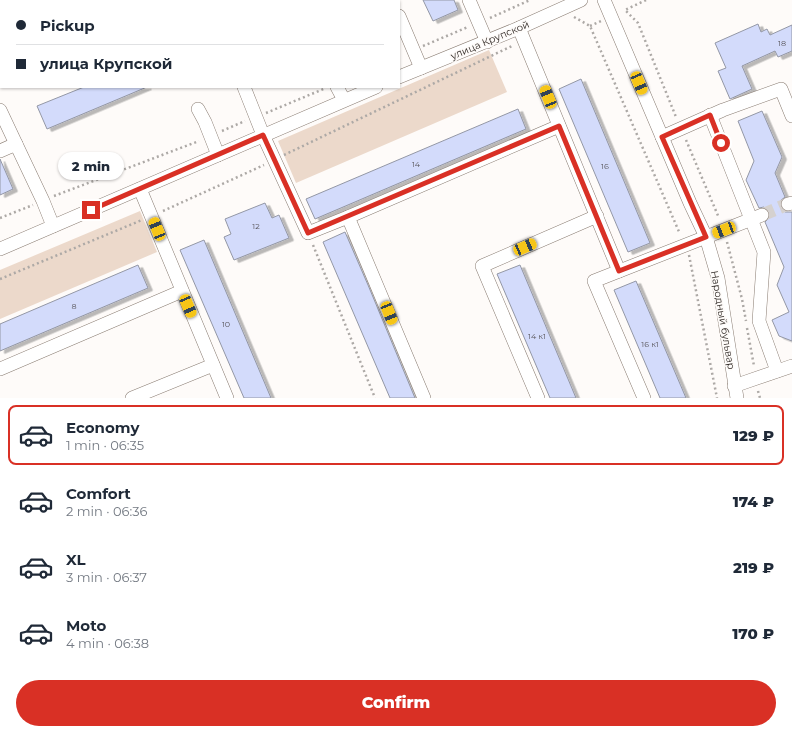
<!DOCTYPE html>
<meta charset="utf-8">
<style>
:root{--surface:#fff;--page:#f6f6f7;--text:#1f2937;--muted:#747a83;--line:#e0e1e3;--accent:#d93025}
body{margin:0;font-family:Montserrat,sans-serif;background:var(--page);color:var(--text);height:100vh;display:flex;flex-direction:column;font-size:15px;white-space:nowrap}
*{box-sizing:border-box;margin:0}
p{font-size:13px;color:var(--muted)}
.icon{flex:none;width:22px;height:22px;fill:none;stroke:currentColor;stroke-width:2;stroke-linecap:round;stroke-linejoin:round}
.map{position:relative;height:398px;overflow:hidden}
.panel{display:flex;flex-direction:column;background:var(--surface);flex:1}
.panel>*{flex:none}
.guide{position:absolute;left:0px;top:0px;width:400px;height:88px;box-shadow:0 1px 3px #0004;display:grid;align-content:center;height:88px;padding:0 16px;background:var(--surface)}
.end{position:absolute;width:18px;height:18px;margin:-9px;border:5px solid #d93025;background:#fff;box-shadow:0 0 0 2px #fff}
.from{border-radius:50%}
.bubble{position:absolute;height:28px;border-radius:14px;background:var(--surface);box-shadow:0 1px 3px #0004;font-size:13px;font-weight:800;line-height:28px;text-align:center}
.car{position:absolute;width:12px;height:24px;margin:-12px -6px;border-radius:5px;box-shadow:0 0 3px 1px #0007;background:linear-gradient(#f5c518 24%,#345 0 40%,#f5c518 0 76%,#345 0 86%,#f5c518 0)}
.guide b{display:flex;align-items:center;gap:14px;height:38px;font-size:15px}
.guide b+b{border-top:1px solid var(--line)}
.guide i{width:10px;height:10px;background:var(--text)}
ul{padding:7px 0 0;list-style:none}
li{display:flex;align-items:center;gap:12px;height:60px;margin:0 8px 6px;padding:0 8px;border:2px solid transparent;border-radius:8px}
li div{flex:1}
li b{display:block;font-size:15px}
li em{font-style:normal;font-weight:800}
li.on{border-color:var(--accent)}
li>.icon{width:36px;height:36px;stroke-width:1.5}
.button{display:flex;gap:8px;margin-top:auto;padding:8px 16px}
.button a{flex:1;height:46px;border-radius:24px;background:var(--accent);color:#fff;font-size:16px;font-weight:800;line-height:46px;text-align:center}
.map>svg:first-child{display:block}
.green{fill:#ecd9cb}
.building{fill:#d3dbfb;stroke:#9397a5;filter:url(#shadow)}
.lines{fill:none;stroke-linecap:round;stroke-linejoin:round}
.minor-tunnel{stroke:#d5d1cf;stroke-width:13;stroke-dasharray:13 6;stroke-linecap:butt}
.minor-casing{stroke:#897c72;stroke-width:14}
.path{stroke:#ada9a6;stroke-width:2.5;stroke-dasharray:2 3;stroke-linecap:butt}
.minor{stroke:#fff;stroke-width:13}
.route{stroke:#d93025;stroke-width:5}
.labels{text-anchor:middle;dominant-baseline:central;stroke-width:3;stroke-linejoin:round;paint-order:stroke}
.number-label{font-size:8px;fill:#59565b}
.street-label{font-size:10px;fill:#302a26;stroke:#fefbf9}
</style>
<div class="map">
<svg width="792" height="398" viewBox="0 0 792 398">
<defs>
<filter id="shadow"><feDropShadow dx="4.5" dy="2.5" stdDeviation="0" flood-color="#0004"/></filter>
</defs>
<rect width="100%" height="100%" fill="#fefbf9"/>
<g class="green">
<polygon points="489,50 507,92 296,183 278,141"/>
<polygon points="140,211 157,252 0,319 0,270"/>
</g>
<g class="building">
<polygon points="423,0 454,0 458,10 433,21"/>
<polygon points="758,24 761,32 767,29 770,35 792,25 792,51 778,57 775,51 742,66 752,89 730,99 718,71 726,68 715,43"/>
<polygon points="581,79 650,243 628,252 559,89"/>
<polygon points="84,87 147,87 47,129 37,106"/>
<polygon points="518,109 526,129 315,219 306,199"/>
<polygon points="762,111 782,157 775,173 785,197 780,201 780,206 785,212 792,212 792,341 779,336 772,320 789,312 777,285 784,267 765,222 770,217 769,212 764,207 759,208 746,180 754,161 738,121"/>
<polygon points="0,159 13,189 0,195"/>
<polygon points="265,203 272,218 279,215 289,238 234,260 224,237 231,234 225,219"/>
<polygon points="345,232 368,285 415,398 390,398 323,242"/>
<polygon points="204,240 271,398 244,398 180,250"/>
<polygon points="138,265 148,288 0,351 0,324"/>
<polygon points="520,265 576,398 550,398 497,274"/>
<polygon points="636,281 686,398 660,398 614,290"/>
</g>
<g class="lines">
<polyline class="minor-tunnel" points="762,215 788,204"/>
<defs>
<g id="minor">
<polyline points="208,0 208,1"/>
<polyline points="298,0 298,1"/>
<polyline points="392,0 393,1"/>
<polyline points="469,0 487,42"/>
<polyline points="604,0 690,203 706,237 718,278 737,398"/>
<polyline points="399,16 421,68"/>
<polyline points="519,28 619,271"/>
<polyline points="399,77 519,28 581,0"/>
<polyline points="244,87 263,135 308,233 348,217 424,398"/>
<polyline points="337,87 344,100"/>
<polyline points="198,109 205,122 218,155"/>
<polyline points="0,110 16,144"/>
<polyline points="710,115 764,252 759,321 777,371"/>
<polyline points="662,137 723,110 781,89 792,116"/>
<polyline points="0,151 16,144 43,201 53,226"/>
<polyline points="140,189 227,398"/>
<polyline points="788,204 792,203"/>
<polyline points="348,217 559,126"/>
<polyline points="0,249 376,87"/>
<polyline points="0,369 182,291"/>
<polyline points="734,386 792,366"/>
<polyline points="132,398 213,365"/>
<polyline points="538,398 482,266 597,216"/>
<polyline points="644,398 594,281 762,215"/>
</g>
</defs>
<use href="#minor" class="minor-casing"/>
<g class="path">
<polyline points="646,0 625,10 638,23 676,117"/>
<polyline points="574,17 590,26 680,234"/>
<polyline points="490,18 530,0"/>
<polyline points="590,26 601,21"/>
<polyline points="423,46 468,27"/>
<polyline points="266,113 326,88"/>
<polyline points="222,131 245,121"/>
<polyline points="686,140 719,218"/>
<polyline points="284,155 514,45"/>
<polyline points="54,196 199,141"/>
<polyline points="163,211 264,165"/>
<polyline points="0,218 33,205"/>
<polyline points="727,242 742,299 746,321"/>
<polyline points="313,245 375,398"/>
<polyline points="689,255 717,398"/>
<polyline points="0,279 142,220"/>
<polyline points="747,328 754,366"/>
<polyline points="758,391 760,398"/>
</g>
<use href="#minor" class="minor"/>
</g>
<g class="lines">
<polyline class="route" points="91,210 263,135 308,233 559,126 619,271 706,237 662,137 710,115 721,143"/>
</g>
<g class="labels">
<g class="number-label">
<text x="782" y="43">18</text>
<text x="416" y="164">14</text>
<text x="605" y="166">16</text>
<text x="256" y="226">12</text>
<text x="74" y="306">8</text>
<text x="226" y="324">10</text>
<text x="537" y="336">14 к1</text>
<text x="650" y="344">16 к1</text>
</g>
<g class="street-label">
<text transform="translate(490 40) rotate(-23)">улица Крупской</text>
<text transform="translate(723 320) rotate(80)">Народный бульвар</text>
</g>
</g>
</svg>
<i class="end from" style="left:721px;top:143px"></i>
<i class="end" style="left:91px;top:210px"></i>
<div class="bubble" style="left:58px;top:152px;width:66px">2 min</div>
<i class="car" style="left:639px;top:83px;rotate:157deg"></i>
<i class="car" style="left:548px;top:97px;rotate:338deg"></i>
<i class="car" style="left:157px;top:229px;rotate:338deg"></i>
<i class="car" style="left:724px;top:230px;rotate:249deg"></i>
<i class="car" style="left:525px;top:247px;rotate:67deg"></i>
<i class="car" style="left:188px;top:306px;rotate:157deg"></i>
<i class="car" style="left:389px;top:313px;rotate:158deg"></i>
<div class="guide">
<b><i class="from"></i>Pickup</b>
<b><i></i>улица Крупской</b>
</div>
</div>
<section class="panel">
<ul>
<li class="on"><svg class="icon" aria-label="car" viewBox="0 0 24 24"><path d="M5 17H2v-5l4-1 3-4h7l3 4 3 1v5h-3M9 17h6M6 11h13"/><circle cx="7" cy="17" r="2"/><circle cx="17" cy="17" r="2"/></svg><div><b>Economy</b><p>1 min · 06:35</p></div><em>129 ₽</em></li>
<li><svg class="icon" aria-label="car" viewBox="0 0 24 24"><path d="M5 17H2v-5l4-1 3-4h7l3 4 3 1v5h-3M9 17h6M6 11h13"/><circle cx="7" cy="17" r="2"/><circle cx="17" cy="17" r="2"/></svg><div><b>Comfort</b><p>2 min · 06:36</p></div><em>174 ₽</em></li>
<li><svg class="icon" aria-label="car" viewBox="0 0 24 24"><path d="M5 17H2v-5l4-1 3-4h7l3 4 3 1v5h-3M9 17h6M6 11h13"/><circle cx="7" cy="17" r="2"/><circle cx="17" cy="17" r="2"/></svg><div><b>XL</b><p>3 min · 06:37</p></div><em>219 ₽</em></li>
<li><svg class="icon" aria-label="car" viewBox="0 0 24 24"><path d="M5 17H2v-5l4-1 3-4h7l3 4 3 1v5h-3M9 17h6M6 11h13"/><circle cx="7" cy="17" r="2"/><circle cx="17" cy="17" r="2"/></svg><div><b>Moto</b><p>4 min · 06:38</p></div><em>170 ₽</em></li>
</ul>
<div class="button"><a>Confirm</a></div>
</section>
